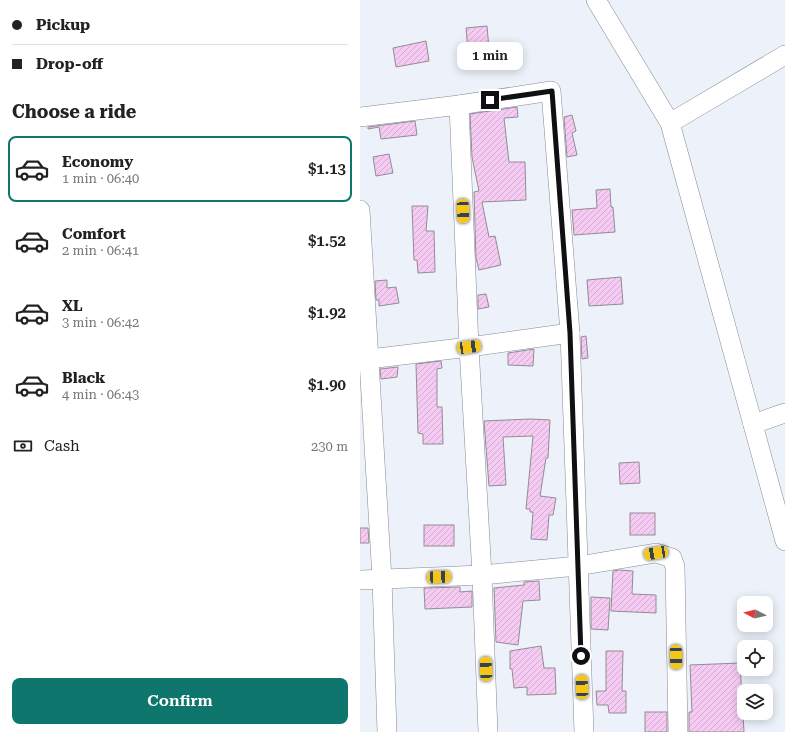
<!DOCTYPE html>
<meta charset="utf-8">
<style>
:root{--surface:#fff;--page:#f6f6f6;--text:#222;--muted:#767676;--line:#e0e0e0;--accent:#0f766e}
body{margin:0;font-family:"Roboto Serif",serif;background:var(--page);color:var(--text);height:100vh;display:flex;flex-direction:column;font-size:15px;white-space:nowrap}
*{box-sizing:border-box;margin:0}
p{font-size:13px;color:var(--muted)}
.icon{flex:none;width:22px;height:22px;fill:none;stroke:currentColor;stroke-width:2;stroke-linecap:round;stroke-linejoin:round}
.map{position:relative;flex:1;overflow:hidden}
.side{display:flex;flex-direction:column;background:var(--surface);width:360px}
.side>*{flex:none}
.banner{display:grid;align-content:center;height:88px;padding:0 12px;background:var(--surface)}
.needle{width:26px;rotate:277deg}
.fabs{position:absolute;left:377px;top:596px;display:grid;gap:8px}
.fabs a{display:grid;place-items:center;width:36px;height:36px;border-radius:8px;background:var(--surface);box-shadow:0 2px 10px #0003;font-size:20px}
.end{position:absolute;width:18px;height:18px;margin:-9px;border:5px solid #0e1012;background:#fff;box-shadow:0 0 0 2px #fff}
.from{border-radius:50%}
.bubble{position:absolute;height:28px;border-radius:8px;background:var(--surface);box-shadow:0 2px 10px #0003;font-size:13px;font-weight:600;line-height:28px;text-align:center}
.car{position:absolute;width:12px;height:24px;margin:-12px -6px;border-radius:5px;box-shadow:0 0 3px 1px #0007;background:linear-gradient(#f5c518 24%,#345 0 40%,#f5c518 0 76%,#345 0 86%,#f5c518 0)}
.banner b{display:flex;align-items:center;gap:14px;height:38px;font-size:15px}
.banner b+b{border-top:1px solid var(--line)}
.banner i{width:10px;height:10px;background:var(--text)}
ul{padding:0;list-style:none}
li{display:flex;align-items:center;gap:12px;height:66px;margin:0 8px 6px;padding:0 4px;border:2px solid transparent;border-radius:8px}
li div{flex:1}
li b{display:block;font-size:15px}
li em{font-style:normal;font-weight:600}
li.active{border-color:var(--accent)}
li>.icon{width:36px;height:36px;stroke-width:1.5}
h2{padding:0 12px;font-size:18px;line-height:48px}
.pay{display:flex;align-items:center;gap:10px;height:44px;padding:0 12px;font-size:15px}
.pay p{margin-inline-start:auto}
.primary-button{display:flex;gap:8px;margin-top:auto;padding:8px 12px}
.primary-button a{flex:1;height:46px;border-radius:8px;background:var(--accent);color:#fff;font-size:16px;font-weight:600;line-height:46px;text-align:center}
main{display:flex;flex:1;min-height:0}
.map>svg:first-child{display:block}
.building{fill:url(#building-hatch);stroke:#938c92}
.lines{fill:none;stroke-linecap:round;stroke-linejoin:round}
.street-casing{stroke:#868a92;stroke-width:20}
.street{stroke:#fff;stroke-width:19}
.route{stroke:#0e1012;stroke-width:5}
</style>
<main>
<section class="side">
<div class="banner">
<b><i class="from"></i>Pickup</b>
<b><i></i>Drop-off</b>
</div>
<h2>Choose a ride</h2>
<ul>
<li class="active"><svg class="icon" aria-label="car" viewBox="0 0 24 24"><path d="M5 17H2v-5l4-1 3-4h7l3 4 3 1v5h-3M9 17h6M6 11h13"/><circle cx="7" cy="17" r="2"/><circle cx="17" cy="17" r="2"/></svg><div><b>Economy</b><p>1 min · 06:40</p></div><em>$1.13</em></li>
<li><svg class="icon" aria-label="car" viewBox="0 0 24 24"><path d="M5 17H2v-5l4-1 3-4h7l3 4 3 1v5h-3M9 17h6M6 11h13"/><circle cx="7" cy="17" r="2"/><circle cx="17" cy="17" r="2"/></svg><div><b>Comfort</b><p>2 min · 06:41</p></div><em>$1.52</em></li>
<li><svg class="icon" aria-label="car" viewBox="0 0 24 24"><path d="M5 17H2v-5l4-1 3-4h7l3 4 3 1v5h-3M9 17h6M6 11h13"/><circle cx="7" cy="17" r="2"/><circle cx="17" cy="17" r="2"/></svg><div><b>XL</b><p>3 min · 06:42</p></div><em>$1.92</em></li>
<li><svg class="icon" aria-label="car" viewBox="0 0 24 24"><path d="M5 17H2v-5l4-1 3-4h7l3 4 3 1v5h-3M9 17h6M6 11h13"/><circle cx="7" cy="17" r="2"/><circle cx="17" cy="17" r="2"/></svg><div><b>Black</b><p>4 min · 06:43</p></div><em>$1.90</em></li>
</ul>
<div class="pay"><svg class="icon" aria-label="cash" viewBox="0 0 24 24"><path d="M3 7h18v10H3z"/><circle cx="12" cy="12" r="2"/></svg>Cash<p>230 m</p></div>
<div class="primary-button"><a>Confirm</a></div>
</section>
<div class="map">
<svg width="425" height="732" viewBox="0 0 425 732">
<defs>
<pattern id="building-hatch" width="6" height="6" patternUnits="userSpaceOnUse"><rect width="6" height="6" fill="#f6cbf3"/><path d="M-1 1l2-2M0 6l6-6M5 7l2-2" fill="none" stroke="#d2adcf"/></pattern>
</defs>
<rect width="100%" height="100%" fill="#ecf1fa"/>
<g class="building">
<polygon points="127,26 129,49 108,51 106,28"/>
<polygon points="66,41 69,61 36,67 33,48"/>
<polygon points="157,107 158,117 144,118 149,162 165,162 166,200 122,202 129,237 135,236 141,265 119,270 116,258 114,192 119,191 112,157 110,114"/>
<polygon points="212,115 216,131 212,133 217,155 207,157 204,117"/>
<polygon points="55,121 57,135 21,139 19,127 8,129 8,127"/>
<polygon points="29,154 33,173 16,176 13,157"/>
<polygon points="250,189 251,207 253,207 255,232 214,235 212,210 237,208 236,190"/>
<polygon points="52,206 68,206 66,231 74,231 75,272 58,273 57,260 54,260"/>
<polygon points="261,277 263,304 229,306 227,280"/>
<polygon points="27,280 27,288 36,287 39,303 19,306 19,300 16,300 15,281"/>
<polygon points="126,294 129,307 118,309 118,295"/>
<polygon points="226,336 228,358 222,359 221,337"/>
<polygon points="174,349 173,366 148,365 148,353"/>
<polygon points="81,361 82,368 77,369 77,407 82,407 83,444 63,444 63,434 58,433 56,364"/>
<polygon points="38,367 37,377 21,379 20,369"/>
<polygon points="170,419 190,420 188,458 186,458 180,496 196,498 193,515 189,515 187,540 171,539 173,512 170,512 170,509 166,509 173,436 143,437 146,485 129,486 124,421"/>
<polygon points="279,462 280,483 260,484 259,463"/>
<rect x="270" y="513" width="25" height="22"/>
<rect x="64" y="525" width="30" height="21"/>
<polygon points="0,528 8,528 9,543 0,543"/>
<polygon points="259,570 273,571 272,594 296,595 296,613 251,611 253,571"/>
<polygon points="179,581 180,600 163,601 158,645 136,642 134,588 164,585 164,582"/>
<polygon points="100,587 100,592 112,591 112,607 65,609 64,588"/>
<polygon points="231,597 250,598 248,630 231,629"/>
<polygon points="181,646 184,668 195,668 196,694 167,695 167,687 154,688 152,669 150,669 150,651"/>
<polygon points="246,651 263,651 262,691 266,691 266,713 249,713 248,705 237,705 236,691 246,691"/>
<polygon points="380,663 384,732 329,732 329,712 332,712 330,665"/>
<rect x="285" y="712" width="22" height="20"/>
</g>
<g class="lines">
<defs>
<g id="street">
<polyline points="236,0 310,123 425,541"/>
<polyline points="99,105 109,347 122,575 128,732"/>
<polyline points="0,117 99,105 191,91 210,333 224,732"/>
<polyline points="310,123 425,55"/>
<polyline points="0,210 22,579 27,732"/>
<polyline points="0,360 109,347 210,333"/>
<polyline points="393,424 425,413"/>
<polyline points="0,580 122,575 218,566 296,553 312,558 315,567 318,732"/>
</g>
</defs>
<use href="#street" class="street-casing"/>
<use href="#street" class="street"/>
</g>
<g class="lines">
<polyline class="route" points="130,100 192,91 210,333 221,656"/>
</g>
</svg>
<div class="fabs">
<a><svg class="needle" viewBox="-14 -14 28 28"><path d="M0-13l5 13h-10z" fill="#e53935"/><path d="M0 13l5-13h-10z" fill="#767676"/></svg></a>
<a><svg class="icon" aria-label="locate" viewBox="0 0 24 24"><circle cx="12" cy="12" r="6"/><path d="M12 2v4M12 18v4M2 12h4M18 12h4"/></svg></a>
<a><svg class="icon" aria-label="layers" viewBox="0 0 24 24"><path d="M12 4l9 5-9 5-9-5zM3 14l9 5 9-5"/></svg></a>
</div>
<i class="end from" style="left:221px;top:656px"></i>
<i class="end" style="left:130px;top:100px"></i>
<div class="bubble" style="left:97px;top:42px;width:66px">1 min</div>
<i class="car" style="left:103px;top:211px;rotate:178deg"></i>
<i class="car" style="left:109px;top:347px;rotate:82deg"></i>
<i class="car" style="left:296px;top:553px;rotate:260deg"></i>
<i class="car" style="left:79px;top:577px;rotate:88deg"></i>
<i class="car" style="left:316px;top:657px;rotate:179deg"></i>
<i class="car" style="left:126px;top:669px;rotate:358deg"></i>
<i class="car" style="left:222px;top:687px;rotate:358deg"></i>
</div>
</main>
